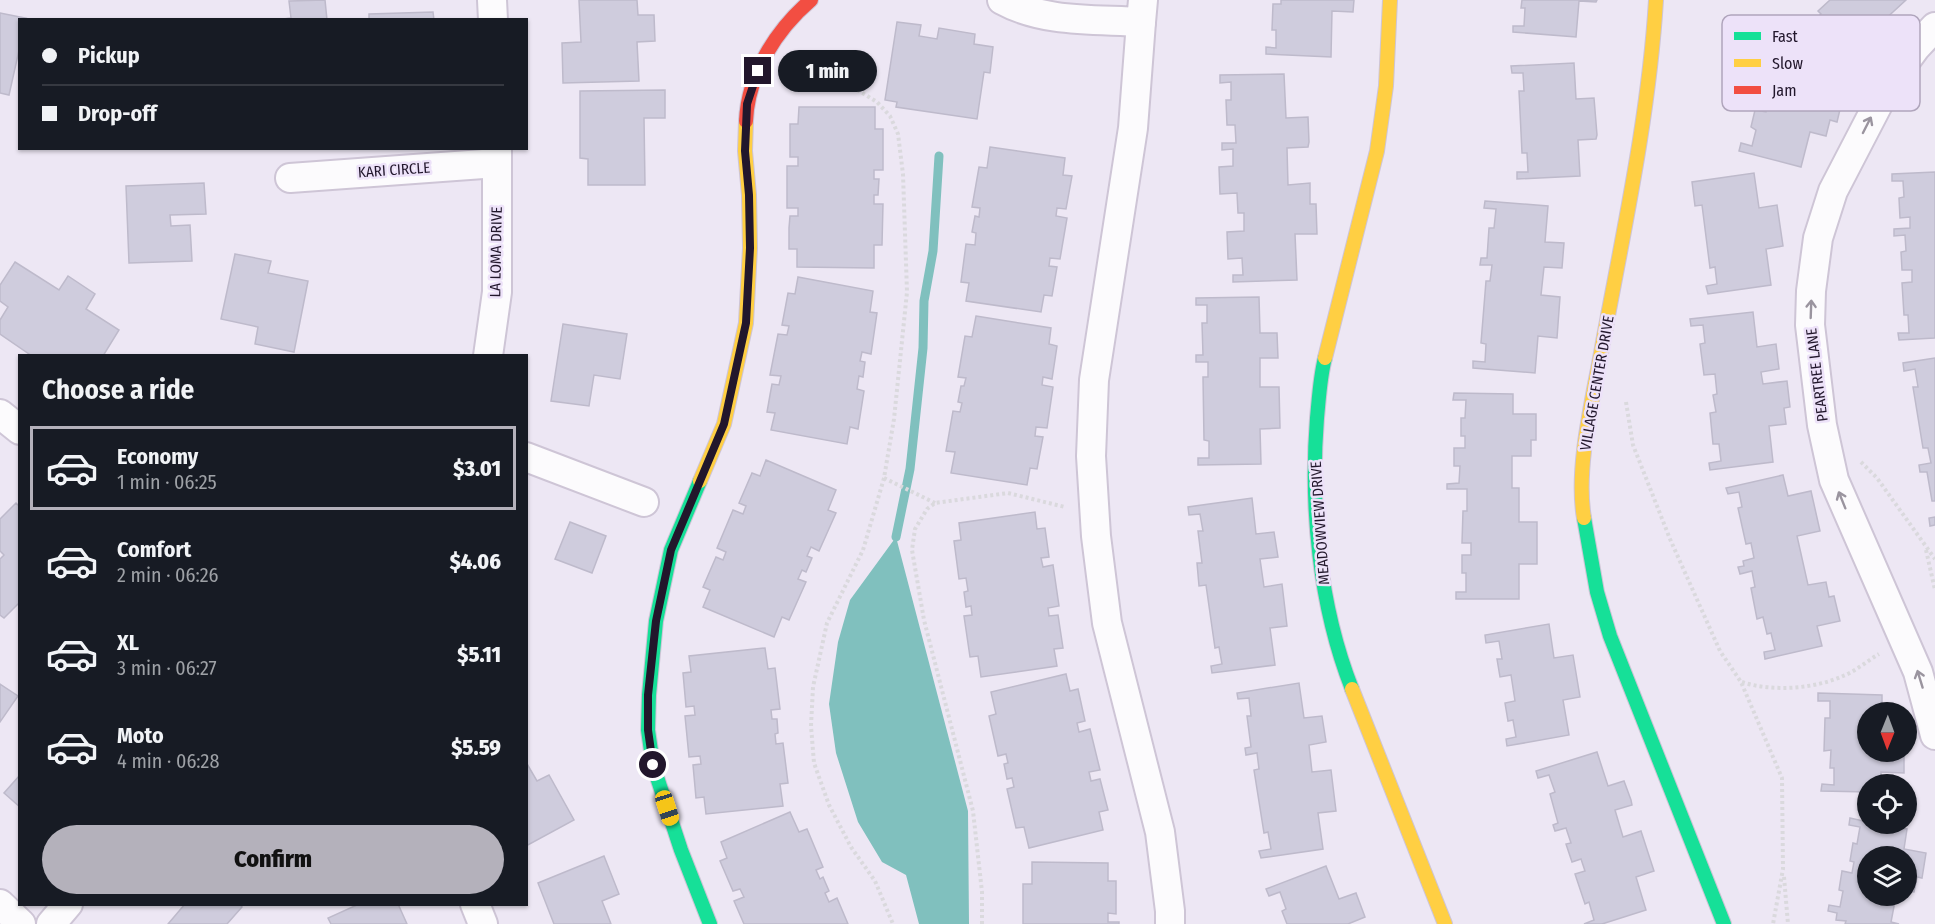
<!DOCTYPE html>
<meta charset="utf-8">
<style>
:root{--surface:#171b24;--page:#242831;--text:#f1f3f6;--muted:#9ea1a6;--line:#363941;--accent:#b4b1bb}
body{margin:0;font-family:"Fira Sans Condensed",sans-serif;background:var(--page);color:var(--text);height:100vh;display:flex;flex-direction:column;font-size:22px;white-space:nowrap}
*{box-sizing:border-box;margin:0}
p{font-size:20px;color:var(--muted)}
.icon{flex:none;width:33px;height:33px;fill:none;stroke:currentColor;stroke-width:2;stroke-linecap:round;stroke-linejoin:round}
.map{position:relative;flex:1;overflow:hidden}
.panel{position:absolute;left:18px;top:354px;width:510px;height:552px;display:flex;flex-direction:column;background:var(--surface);border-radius:0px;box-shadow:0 2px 4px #0004}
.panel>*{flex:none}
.top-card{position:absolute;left:18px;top:18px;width:510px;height:132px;border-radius:0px;box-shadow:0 2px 4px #0004;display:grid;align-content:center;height:132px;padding:0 24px;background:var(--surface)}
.needle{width:39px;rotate:181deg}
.fabs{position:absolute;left:1857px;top:702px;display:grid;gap:12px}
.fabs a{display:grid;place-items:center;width:60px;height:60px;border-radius:50%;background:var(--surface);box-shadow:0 2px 4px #0004;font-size:30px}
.end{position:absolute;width:27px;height:27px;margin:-14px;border:8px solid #22172c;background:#fff;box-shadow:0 0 0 3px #fff}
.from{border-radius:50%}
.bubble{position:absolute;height:42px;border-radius:21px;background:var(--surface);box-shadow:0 2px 4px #0004;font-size:20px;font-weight:800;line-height:42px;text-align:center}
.car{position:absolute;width:18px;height:36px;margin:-18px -9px;border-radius:8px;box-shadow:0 0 4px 2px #0007;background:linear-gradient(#f5c518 24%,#345 0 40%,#f5c518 0 76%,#345 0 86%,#f5c518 0)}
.top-card b{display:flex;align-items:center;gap:21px;height:57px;font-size:22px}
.top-card b+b{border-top:2px solid var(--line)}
.top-card i{width:15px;height:15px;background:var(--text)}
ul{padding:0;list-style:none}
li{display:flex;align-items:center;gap:18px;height:84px;margin:0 12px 9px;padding:0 12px;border:3px solid transparent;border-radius:0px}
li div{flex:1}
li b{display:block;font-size:22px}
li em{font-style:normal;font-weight:800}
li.on{border-color:var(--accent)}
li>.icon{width:54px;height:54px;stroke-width:1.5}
h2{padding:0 24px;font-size:27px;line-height:72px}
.cta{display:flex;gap:12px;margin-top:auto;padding:12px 24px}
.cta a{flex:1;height:69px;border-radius:36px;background:var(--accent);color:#111;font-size:24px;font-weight:800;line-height:69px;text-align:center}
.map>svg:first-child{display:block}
.water{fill:#80c0be}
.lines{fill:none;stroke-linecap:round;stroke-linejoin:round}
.stream{stroke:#80c0be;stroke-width:9}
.building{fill:#cfccdd;stroke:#bebacb;stroke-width:1.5}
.street-casing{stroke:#cec5d6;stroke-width:32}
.fast-casing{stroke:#cec5d6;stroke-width:16}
.slow-casing{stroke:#cec5d6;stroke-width:16}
.jam-casing{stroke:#cec5d6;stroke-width:16}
.path{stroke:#dad9dd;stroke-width:4;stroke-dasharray:3 3;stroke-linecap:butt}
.street{stroke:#fcfbfd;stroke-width:28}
.fast{stroke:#16e098;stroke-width:14}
.slow{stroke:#ffcf43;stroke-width:14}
.jam{stroke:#f24e42;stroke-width:14}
.oneway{stroke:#9a949f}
.route{stroke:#22172c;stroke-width:8}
.labels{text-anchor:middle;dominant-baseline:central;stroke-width:5;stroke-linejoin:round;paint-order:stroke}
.street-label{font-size:15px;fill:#22172c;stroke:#ede2f9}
.key{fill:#ede2f9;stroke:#b0a5bc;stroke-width:1.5}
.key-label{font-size:16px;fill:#22172c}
</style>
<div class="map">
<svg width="1935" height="924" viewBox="0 0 1935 924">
<rect width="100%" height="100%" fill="#ede7f4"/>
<polygon class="water" points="896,537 968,811 969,924 919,924 906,875 882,862 858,822 836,753 829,704 838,642 850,600"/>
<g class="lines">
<polyline class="stream" points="896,537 910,469 923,348 924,301 933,251 939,156"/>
</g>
<g class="building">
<polygon points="325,0 327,20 276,20 291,18 289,1"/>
<polygon points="579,0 637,0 638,15 654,15 655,41 637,42 639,81 563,83 562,43 581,42"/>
<polygon points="1281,0 1354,0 1353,12 1332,11 1331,57 1266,54 1266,47 1276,48 1276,30 1272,30 1273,4 1281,4"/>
<polygon points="1522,0 1597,0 1596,2 1579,1 1576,37 1513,32 1513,26 1524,26 1525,8 1521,8"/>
<polygon points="1830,0 1906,0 1881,23 1893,36 1882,47 1885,51 1866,68 1850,51 1835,65 1795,22 1801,17 1808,26 1821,14 1818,11"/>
<polygon points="433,12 434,20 369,20 369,14"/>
<polygon points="0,13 25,18 20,20 20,46 9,95 0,93"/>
<polygon points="897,22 921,25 919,36 937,39 939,28 975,34 974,44 993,47 990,73 984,72 977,119 896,107 897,102 885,100"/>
<polygon points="1768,56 1825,71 1820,91 1843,97 1837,122 1830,120 1826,136 1810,132 1801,167 1739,151 1741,143 1752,146 1756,130 1751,127 1755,110 1766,112 1769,100 1765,99 1769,82 1773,82 1777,66 1766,63"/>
<polygon points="1574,63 1576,99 1594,98 1597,135 1596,139 1578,140 1580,176 1517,179 1517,172 1528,172 1527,153 1522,153 1519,91 1524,91 1523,73 1512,73 1511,66"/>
<polygon points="1284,74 1286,118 1308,117 1309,142 1308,147 1287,148 1288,185 1310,183 1310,204 1316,204 1317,234 1295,234 1297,280 1233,282 1233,275 1243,275 1242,258 1228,259 1227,232 1244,231 1244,213 1238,213 1237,193 1220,194 1219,167 1233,166 1233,149 1222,150 1222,143 1236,143 1235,125 1227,125 1226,100 1231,100 1231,82 1220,83 1220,75"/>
<polygon points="665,90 665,118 644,118 645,185 588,185 588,159 580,158 580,91"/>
<polygon points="799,107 875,107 875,129 883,129 883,170 874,170 874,179 879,179 878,195 874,195 874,204 883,204 882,245 874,245 874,268 797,267 797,249 789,249 789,228 790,216 798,216 798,208 787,208 787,166 798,166 798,157 790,157 790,124 798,124"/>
<polygon points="990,147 1065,158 1063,175 1072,176 1066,209 1057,208 1056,216 1067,218 1060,259 1050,258 1049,266 1057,267 1052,296 1044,295 1041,312 966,301 969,283 961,282 966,244 975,245 976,233 972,232 975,216 979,217 980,208 972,207 979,167 987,168"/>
<polygon points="1935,172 1935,338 1899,340 1898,333 1909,333 1908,315 1904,315 1902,283 1912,282 1912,270 1902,270 1901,252 1906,251 1905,235 1894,236 1894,229 1910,228 1910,217 1900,218 1899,198 1904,197 1903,181 1892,181 1892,174"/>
<polygon points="1754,173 1759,208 1777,205 1783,246 1766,249 1771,285 1708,294 1706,286 1717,284 1715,267 1710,268 1702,205 1695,206 1692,182"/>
<polygon points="204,183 206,214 170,215 171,226 190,225 192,261 129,263 126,186"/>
<polygon points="1485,201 1548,206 1545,242 1564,243 1562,268 1544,267 1541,295 1560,297 1557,338 1538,336 1535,373 1473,368 1473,361 1485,362 1486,344 1481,343 1486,281 1490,281 1492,265 1480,265 1481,258 1487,258 1489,228 1494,228 1496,209 1484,208"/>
<polygon points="235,254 271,261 268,273 308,281 294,352 255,344 258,327 221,319"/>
<polygon points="15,262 59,290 68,276 95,294 86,309 119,330 103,356 32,356 0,334 0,320 8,307 0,301 0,285"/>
<polygon points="798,277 873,291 870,312 877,313 871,354 862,352 860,361 865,362 863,377 859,376 857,389 864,391 858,429 850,427 847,444 771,430 775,413 767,412 770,395 772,384 779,385 781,376 770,375 778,334 787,335 789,326 782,325 788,293 795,294"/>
<polygon points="1259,297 1260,333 1277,333 1278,358 1260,358 1260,387 1279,387 1280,428 1260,429 1261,464 1198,465 1198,458 1209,458 1209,441 1204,440 1203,377 1208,377 1208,362 1196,362 1196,355 1203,355 1202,323 1207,323 1207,305 1196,305 1196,298"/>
<polygon points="1753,312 1757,347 1776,344 1779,369 1761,372 1763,384 1787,381 1790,407 1784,408 1786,424 1769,426 1773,462 1710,470 1709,463 1721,461 1719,444 1713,444 1710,413 1716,412 1713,395 1717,394 1715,374 1704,375 1700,344 1705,343 1703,325 1691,326 1690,319"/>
<polygon points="976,316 1051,328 1049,344 1057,346 1052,379 1043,377 1042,385 1053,387 1047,428 1036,427 1035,436 1043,437 1037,469 1030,468 1027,485 951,473 955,452 946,451 953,411 960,412 962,403 958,402 961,386 964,386 966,378 958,377 965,336 972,337"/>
<polygon points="563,324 627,334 620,379 594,375 589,406 551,401"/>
<polygon points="1935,358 1935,501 1932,501 1927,472 1920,472 1919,465 1931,463 1928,448 1923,448 1913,387 1918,387 1915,369 1904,371 1903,363"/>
<polygon points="1454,393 1513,394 1513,414 1536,414 1536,440 1531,440 1531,456 1512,456 1512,488 1519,488 1519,522 1537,522 1537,564 1519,564 1519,599 1456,599 1456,592 1466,592 1466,573 1462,573 1462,555 1471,555 1471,543 1462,543 1463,511 1467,511 1467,489 1447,489 1447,484 1459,483 1460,466 1454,466 1454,448 1465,448 1465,436 1461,436 1461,418 1465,418 1466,400 1453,400"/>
<polygon points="766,460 836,490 828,510 836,513 819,551 811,547 807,556 812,558 806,572 802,570 798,579 806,582 789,620 782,617 774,637 703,607 710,590 703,587 716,557 723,560 726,552 717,548 733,510 743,514 746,506 739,503 752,473 760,476"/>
<polygon points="1783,475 1788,496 1811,491 1820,531 1797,536 1808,585 1826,582 1829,597 1834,596 1840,621 1817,626 1822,646 1765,659 1764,652 1775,650 1771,633 1767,634 1763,617 1757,619 1751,588 1755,587 1752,571 1740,574 1738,567 1744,566 1743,561 1754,558 1751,543 1746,544 1738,508 1742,507 1739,492 1728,494 1726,488"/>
<polygon points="1252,498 1256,534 1274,532 1278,557 1260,559 1264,587 1282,584 1287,626 1270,628 1275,665 1212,673 1211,666 1222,664 1219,647 1215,648 1206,585 1199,586 1197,563 1202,563 1198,531 1203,531 1200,514 1189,515 1188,507"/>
<polygon points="16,503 20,507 20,602 4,618 0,615 0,559 4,555 0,551 0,519"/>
<polygon points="1035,512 1037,529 1045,528 1049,557 1041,558 1043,567 1053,565 1059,606 1048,608 1049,616 1058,615 1063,648 1054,649 1057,666 981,677 978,656 970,657 964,616 972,615 971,606 966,607 964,592 968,591 966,578 959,579 954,541 961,540 959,523"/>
<polygon points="1935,517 1935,525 1930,526 1929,518"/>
<polygon points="570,522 606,536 592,573 555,559"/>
<polygon points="1549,624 1554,658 1573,655 1580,697 1563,700 1569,735 1507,746 1506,739 1516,737 1513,720 1508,721 1505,703 1515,701 1511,675 1500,677 1497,659 1502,659 1499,641 1486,643 1485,635"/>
<polygon points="765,648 768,669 775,668 780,709 771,710 772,719 777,719 778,733 775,734 776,744 783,743 788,783 780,784 783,806 706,814 704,797 696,798 693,765 701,764 700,756 689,757 685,716 695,715 694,706 686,707 683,673 691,672 689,656"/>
<polygon points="1066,674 1070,691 1078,689 1085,721 1077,723 1079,732 1090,729 1100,770 1089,772 1091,781 1100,779 1108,810 1099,812 1103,830 1029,848 1024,827 1016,828 1007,789 1014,787 1012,778 1007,779 1004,764 1008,763 1006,754 998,756 989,716 996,714 991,692"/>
<polygon points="1299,683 1304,718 1322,716 1326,742 1309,745 1312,772 1331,770 1336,811 1318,813 1323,849 1261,858 1259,851 1271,849 1268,832 1264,833 1254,770 1259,769 1257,753 1246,755 1245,748 1251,747 1247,716 1251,716 1249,698 1238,699 1237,693"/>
<polygon points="0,684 18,696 0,722"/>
<polygon points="1818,693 1882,695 1882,712 1868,712 1868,752 1904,752 1904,773 1881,772 1881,784 1868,784 1868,792 1821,791 1822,784 1834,785 1834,768 1830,768 1831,750 1824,751 1825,718 1830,718 1830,701 1818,701"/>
<polygon points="1597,752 1608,786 1624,781 1631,800 1632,805 1615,810 1623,837 1641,831 1654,871 1636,877 1646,910 1602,924 1584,924 1594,920 1589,902 1585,904 1575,874 1585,871 1581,859 1572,862 1566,844 1571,843 1566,828 1555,831 1553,825 1558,823 1550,794 1555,792 1549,775 1538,778 1536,771"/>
<polygon points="526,762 537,781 549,775 574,820 526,846"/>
<polygon points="20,775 20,807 4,793"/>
<polygon points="790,812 799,832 807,829 823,867 816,870 820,879 823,877 829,891 825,893 829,902 837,898 848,924 744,924 734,901 744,897 740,889 733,891 720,861 727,858 721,842"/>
<polygon points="1850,818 1868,822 1868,824 1907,829 1904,849 1926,853 1922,878 1917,877 1914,892 1906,891 1906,856 1868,856 1868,896 1896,896 1891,922 1899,924 1845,924 1846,921 1836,920 1837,913 1828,911 1829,905 1840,907 1843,891 1839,890 1842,871 1852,873 1854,862 1850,861 1853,843 1857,844 1860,827 1849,825"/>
<polygon points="604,856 619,894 602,901 611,924 554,924 538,883"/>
<polygon points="1032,862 1108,863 1108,881 1116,881 1116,914 1108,913 1108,922 1119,922 1119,924 1023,924 1023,884 1032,884"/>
<polygon points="1326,866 1339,899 1356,893 1365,917 1348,924 1287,924 1282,911 1286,909 1280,892 1269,896 1266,889"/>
<polygon points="185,904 240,904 242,907 227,924 168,924"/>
<polygon points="359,904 398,904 407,924 331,924 328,918"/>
</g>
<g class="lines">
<defs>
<g id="street">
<polyline points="492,0 493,20"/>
<path d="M1002,0C1044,23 1095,19 1141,22L1143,0"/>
<polyline points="1141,22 1133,128 1094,380 1091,456 1096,536 1107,623 1160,832 1170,911 1170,924"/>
<polyline points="1935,27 1916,47 1888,85 1833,191 1818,238 1811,291 1810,325 1822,425 1834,480 1918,672 1935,735"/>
<polyline points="290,178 497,163"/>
<polyline points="488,356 497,292 497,148"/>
<polyline points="0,414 20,430"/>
<polyline points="526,457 644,502"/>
<polyline points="0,904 21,924"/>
<polyline points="475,904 483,924"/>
<polyline points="51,924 68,904"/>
</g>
<g id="fast">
<path d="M1325,358C1320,377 1319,398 1317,418C1310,507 1319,605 1352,689"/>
<polyline points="700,481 671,550 656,621 649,695 648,730 653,765 681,850 710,924"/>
<polyline points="1584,518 1597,592 1610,636 1724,924"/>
</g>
<g id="slow">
<polyline points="1325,358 1377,151 1386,86 1390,0"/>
<polyline points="700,481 724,424 746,323 750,248 749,195 745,151 746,121"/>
<path d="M1584,518C1575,466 1594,395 1603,342C1624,229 1649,115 1656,0"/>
<polyline points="1352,689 1445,924"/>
</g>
<path id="jam" d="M746,121C748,74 776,30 811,0"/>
</defs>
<use href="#street" class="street-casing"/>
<use href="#fast" class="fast-casing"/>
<use href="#slow" class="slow-casing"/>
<use href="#jam" class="jam-casing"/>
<g class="path">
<polyline points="801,55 877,102 890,116 898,134 903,174 907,292 894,419 884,478 863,550 827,623 813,687 811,726 814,763 829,805 851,847 875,881 893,924"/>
<polyline points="1626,402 1633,445 1670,539 1720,651 1741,682 1782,778 1783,869 1773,924"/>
<polyline points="1861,462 1877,478 1935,559"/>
<polyline points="884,478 935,503"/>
<polyline points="1926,550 1935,590"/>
<path d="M1742,682C1772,692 1814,689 1843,676C1856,671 1867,661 1879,654"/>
<polyline points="1784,877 1788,924"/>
<polyline points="982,924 982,892 973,811 924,620 912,550 915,529 927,509 935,503 1008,493 1065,507"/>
</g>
<use href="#street" class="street"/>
<use href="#fast" class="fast"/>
<use href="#slow" class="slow"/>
<use href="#jam" class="jam"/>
</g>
<defs><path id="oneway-shaft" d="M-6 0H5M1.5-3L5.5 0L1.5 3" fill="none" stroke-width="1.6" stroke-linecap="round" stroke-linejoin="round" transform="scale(1.5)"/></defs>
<g class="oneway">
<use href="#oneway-shaft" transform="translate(1867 125) rotate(-63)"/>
<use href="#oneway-shaft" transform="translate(1811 309) rotate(-88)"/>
<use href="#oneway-shaft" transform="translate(1842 500) rotate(-112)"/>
<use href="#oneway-shaft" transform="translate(1920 679) rotate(-107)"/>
</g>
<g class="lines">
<polyline class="route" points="653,765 648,730 648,695 656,621 671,550 724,424 746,323 750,248 749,195 745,151 746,128 747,104 758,71"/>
</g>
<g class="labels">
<g class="street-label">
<text transform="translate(394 170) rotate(-4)">KARI CIRCLE</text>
<text transform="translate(496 252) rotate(-89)">LA LOMA DRIVE</text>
<text transform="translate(1817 375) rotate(-97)">PEARTREE LANE</text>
<text transform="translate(1597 383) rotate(-80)">VILLAGE CENTER DRIVE</text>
<text transform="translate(1320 523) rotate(-94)">MEADOWVIEW DRIVE</text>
</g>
</g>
<rect x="1722" y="15" width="198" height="96" rx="9" class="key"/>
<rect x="1734" y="32" width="27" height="8" fill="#16e098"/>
<rect x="1734" y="59" width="27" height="8" fill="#ffcf43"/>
<rect x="1734" y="86" width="27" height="8" fill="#f24e42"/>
<g class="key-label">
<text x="1772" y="42">Fast</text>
<text x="1772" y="69">Slow</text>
<text x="1772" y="96">Jam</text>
</g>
</svg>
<div class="fabs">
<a><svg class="needle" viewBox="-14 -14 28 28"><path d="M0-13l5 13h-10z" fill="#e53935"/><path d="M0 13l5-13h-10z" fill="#9ea1a6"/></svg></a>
<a><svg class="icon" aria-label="locate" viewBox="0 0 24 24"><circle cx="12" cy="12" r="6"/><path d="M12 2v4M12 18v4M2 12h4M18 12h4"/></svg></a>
<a><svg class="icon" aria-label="layers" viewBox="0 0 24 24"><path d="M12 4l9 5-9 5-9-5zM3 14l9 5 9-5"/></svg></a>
</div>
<i class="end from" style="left:653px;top:765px"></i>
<i class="end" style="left:758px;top:71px"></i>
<div class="bubble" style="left:778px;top:50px;width:99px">1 min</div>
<i class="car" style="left:667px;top:808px;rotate:162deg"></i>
<div class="top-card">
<b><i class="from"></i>Pickup</b>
<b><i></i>Drop-off</b>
</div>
<section class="panel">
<h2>Choose a ride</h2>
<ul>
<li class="on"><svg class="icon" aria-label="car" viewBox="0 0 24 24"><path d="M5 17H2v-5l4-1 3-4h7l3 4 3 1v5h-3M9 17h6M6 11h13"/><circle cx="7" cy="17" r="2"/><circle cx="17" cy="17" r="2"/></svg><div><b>Economy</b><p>1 min · 06:25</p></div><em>$3.01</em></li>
<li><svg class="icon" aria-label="car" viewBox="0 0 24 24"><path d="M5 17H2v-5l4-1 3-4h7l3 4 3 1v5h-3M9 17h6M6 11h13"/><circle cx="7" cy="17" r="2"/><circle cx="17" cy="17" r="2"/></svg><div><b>Comfort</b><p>2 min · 06:26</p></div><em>$4.06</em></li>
<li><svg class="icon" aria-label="car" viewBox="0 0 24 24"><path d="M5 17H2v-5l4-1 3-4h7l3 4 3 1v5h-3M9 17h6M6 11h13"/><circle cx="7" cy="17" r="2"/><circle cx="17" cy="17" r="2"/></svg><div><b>XL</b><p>3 min · 06:27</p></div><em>$5.11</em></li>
<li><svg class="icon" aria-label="car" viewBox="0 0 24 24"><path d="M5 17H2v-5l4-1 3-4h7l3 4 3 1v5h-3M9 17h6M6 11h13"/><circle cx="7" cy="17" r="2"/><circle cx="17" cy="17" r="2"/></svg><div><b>Moto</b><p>4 min · 06:28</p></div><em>$5.59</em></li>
</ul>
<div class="cta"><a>Confirm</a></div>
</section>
</div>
